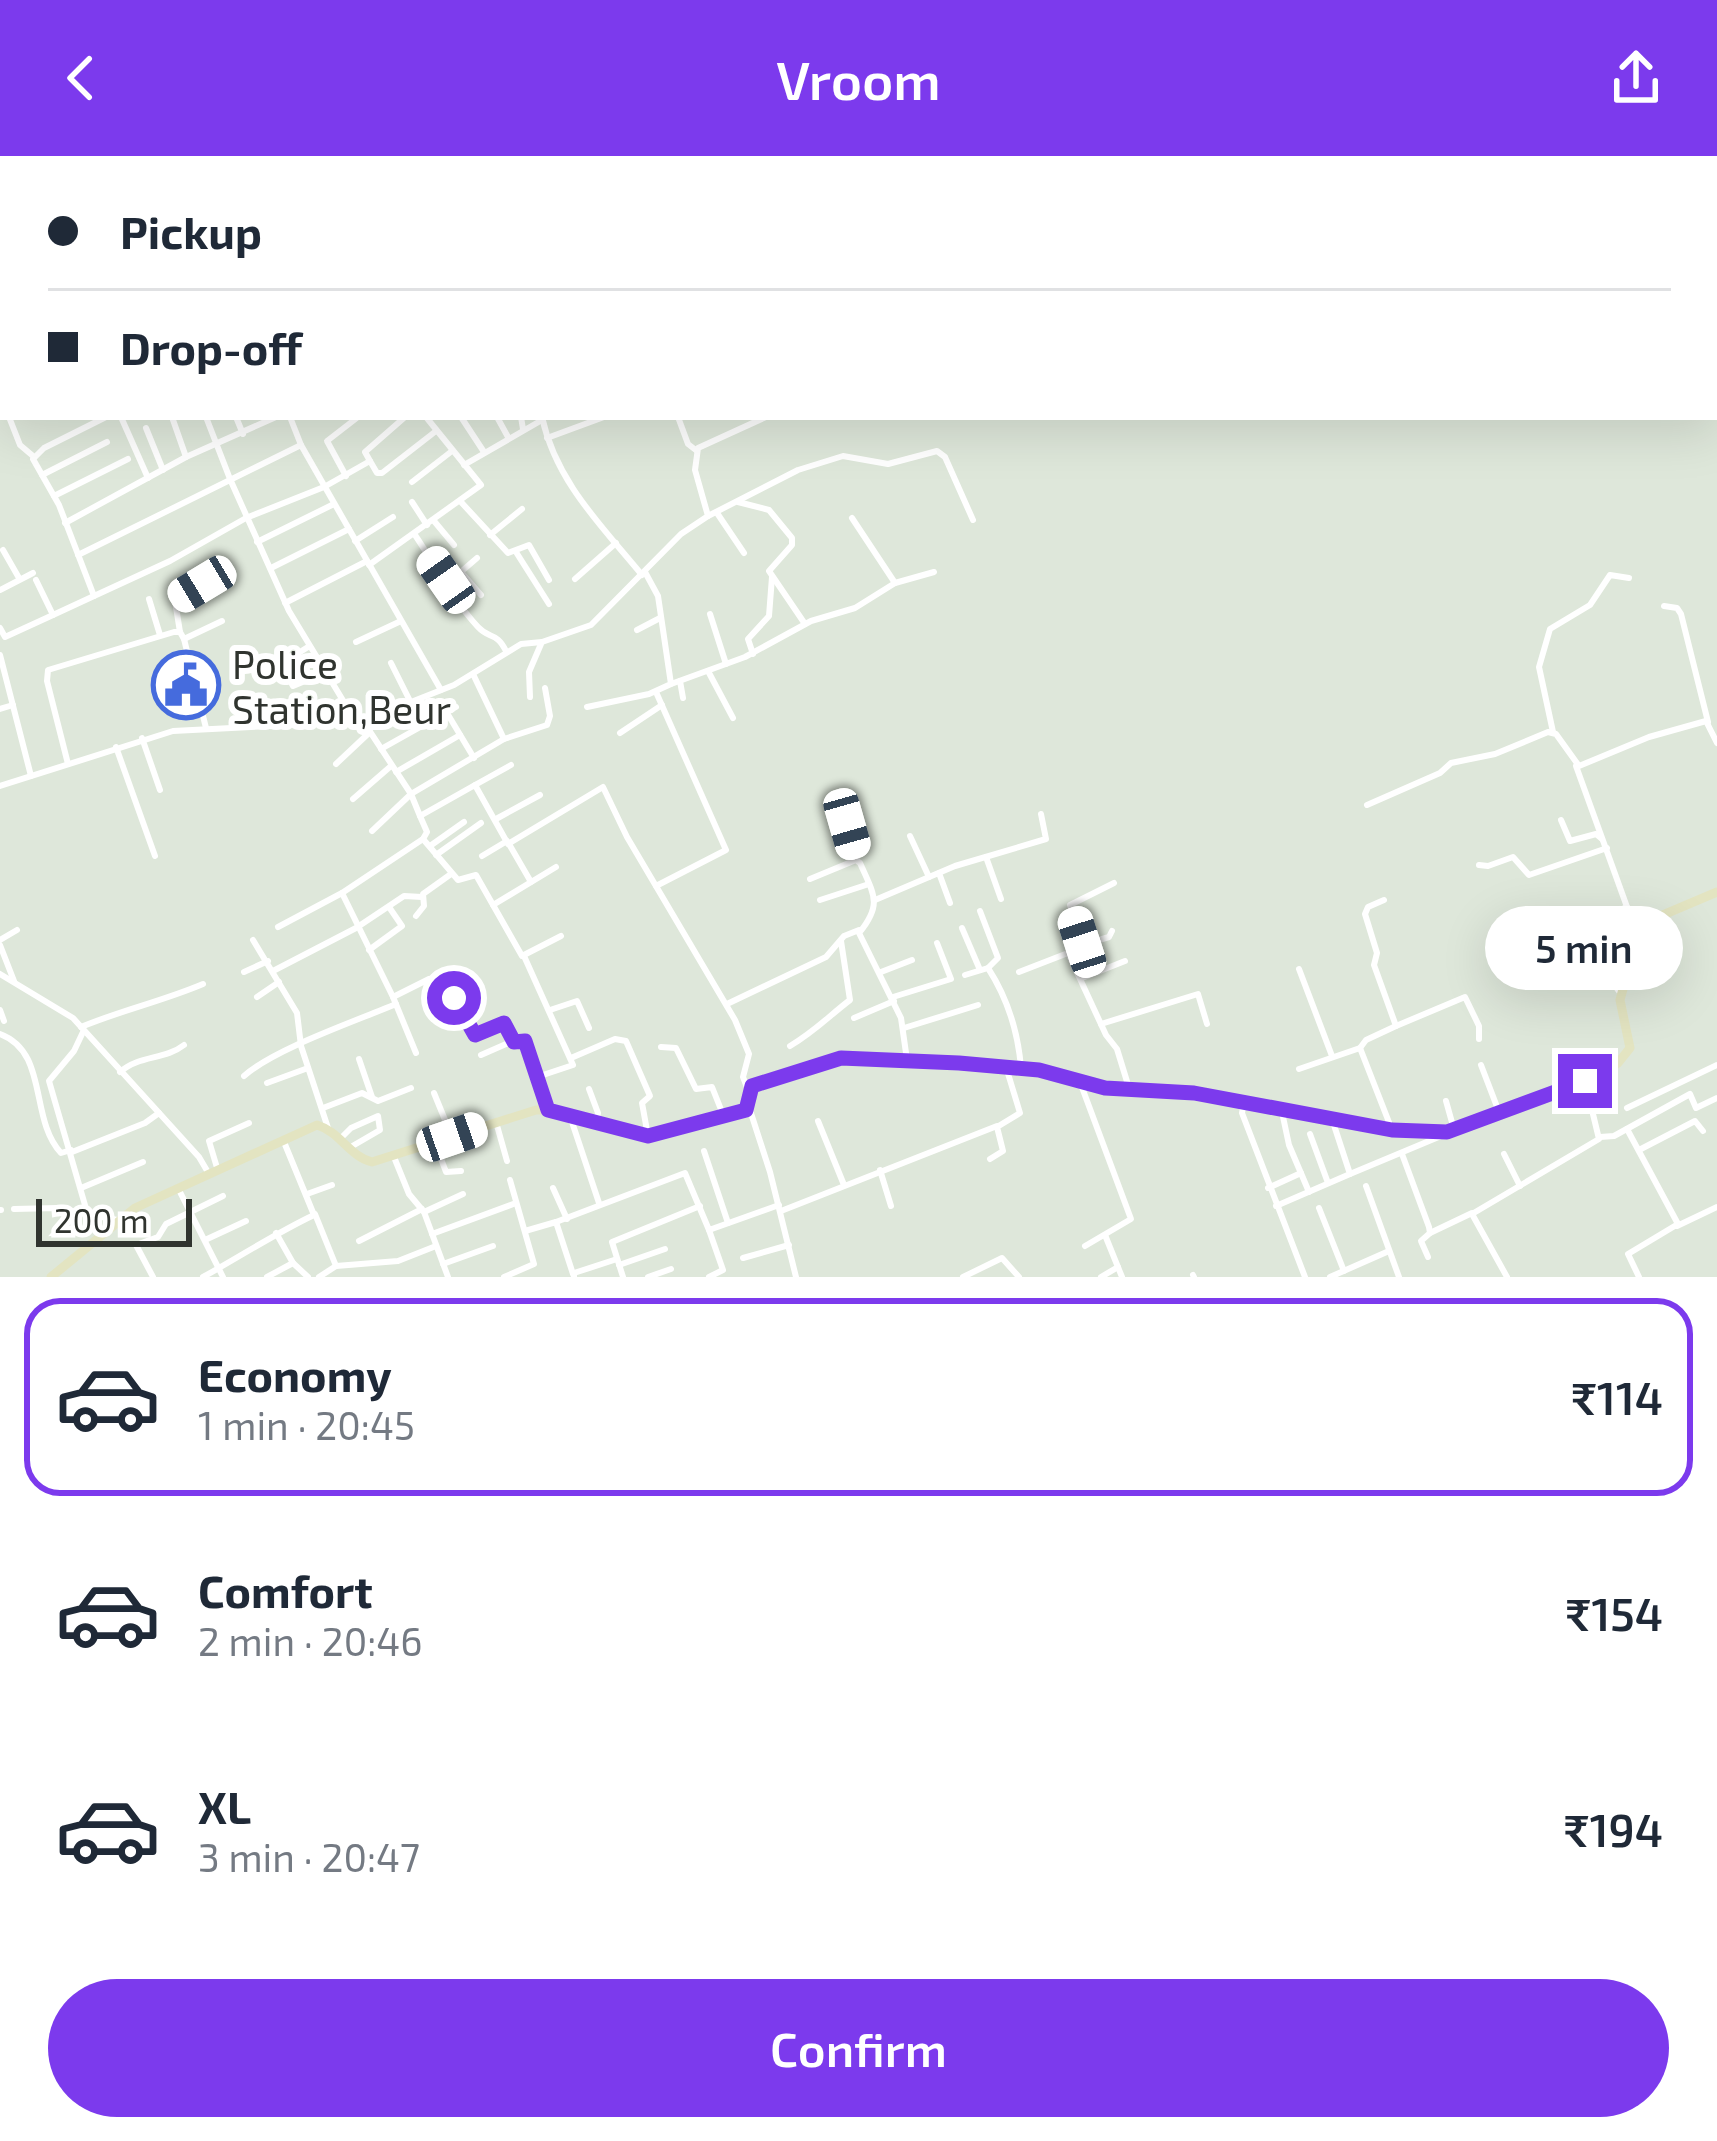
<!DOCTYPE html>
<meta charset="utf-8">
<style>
:root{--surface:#fff;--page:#f6f6f7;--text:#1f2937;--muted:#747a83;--line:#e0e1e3;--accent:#7c3aed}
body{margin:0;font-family:"Exo 2",sans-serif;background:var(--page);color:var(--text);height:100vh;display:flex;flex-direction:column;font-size:45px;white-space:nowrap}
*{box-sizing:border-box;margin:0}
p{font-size:39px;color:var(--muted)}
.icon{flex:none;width:66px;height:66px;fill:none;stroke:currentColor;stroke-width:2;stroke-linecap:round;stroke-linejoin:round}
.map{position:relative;height:1121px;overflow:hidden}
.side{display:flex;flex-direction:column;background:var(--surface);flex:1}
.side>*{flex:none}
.top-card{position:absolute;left:0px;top:0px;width:1719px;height:264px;box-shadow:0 12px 48px #0002;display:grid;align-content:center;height:264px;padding:0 48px;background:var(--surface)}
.scale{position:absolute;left:36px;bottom:30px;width:156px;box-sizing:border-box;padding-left:12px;border:6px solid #30342f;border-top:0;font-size:33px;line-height:42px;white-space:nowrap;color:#30342f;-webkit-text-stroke:9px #fff;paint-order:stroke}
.end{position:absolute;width:54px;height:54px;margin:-27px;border:15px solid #7c3aed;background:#fff;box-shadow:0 0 0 6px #fff}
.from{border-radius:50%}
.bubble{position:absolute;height:84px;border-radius:42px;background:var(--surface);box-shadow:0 12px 48px #0002;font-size:39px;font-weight:600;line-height:84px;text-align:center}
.car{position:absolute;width:36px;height:72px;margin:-36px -18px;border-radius:15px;box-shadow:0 0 9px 3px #0007;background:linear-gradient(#fff 24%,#345 0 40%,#fff 0 76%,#345 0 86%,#fff 0)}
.top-card b{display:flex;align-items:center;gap:42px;height:114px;font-size:45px}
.top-card b+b{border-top:3px solid var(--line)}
.top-card i{width:30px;height:30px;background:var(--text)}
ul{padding:21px 0 0;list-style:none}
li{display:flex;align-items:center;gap:36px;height:198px;margin:0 24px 18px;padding:0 24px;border:6px solid transparent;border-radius:36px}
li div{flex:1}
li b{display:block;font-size:45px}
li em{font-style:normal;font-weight:600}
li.selected{border-color:var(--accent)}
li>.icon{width:108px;height:108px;stroke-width:1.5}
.button{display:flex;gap:24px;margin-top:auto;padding:24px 48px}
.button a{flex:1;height:138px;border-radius:72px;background:var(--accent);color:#fff;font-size:48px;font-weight:600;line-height:138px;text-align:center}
header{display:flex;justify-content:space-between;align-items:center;height:156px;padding:0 48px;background:var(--accent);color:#fff;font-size:54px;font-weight:600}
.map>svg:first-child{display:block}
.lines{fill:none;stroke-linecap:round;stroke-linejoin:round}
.stream{stroke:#79a8a2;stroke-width:3}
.street{stroke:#fff;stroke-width:6}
.secondary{stroke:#e3e4c1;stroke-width:9}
.route{stroke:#7c3aed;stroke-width:15}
.labels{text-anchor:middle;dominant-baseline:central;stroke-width:12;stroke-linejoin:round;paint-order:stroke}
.poi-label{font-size:39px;fill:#30342f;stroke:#fff;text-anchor:start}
</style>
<header><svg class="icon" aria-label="back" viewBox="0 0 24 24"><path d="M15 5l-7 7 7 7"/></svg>Vroom<svg class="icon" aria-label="share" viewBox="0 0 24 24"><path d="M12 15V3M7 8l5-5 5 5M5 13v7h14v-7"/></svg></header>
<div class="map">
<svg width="1717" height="1121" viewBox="0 0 1717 1121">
<rect width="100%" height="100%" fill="#dee7da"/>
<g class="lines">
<g class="stream">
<polyline points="771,0 772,3"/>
<polyline points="1496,0 1498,3"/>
<polyline points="1355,3 1356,0"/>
<polyline points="1716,232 1717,232"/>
</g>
<g class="street">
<polyline points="51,0 53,3"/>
<polyline points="103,0 104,3"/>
<polyline points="189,0 189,3"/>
<polyline points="216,0 218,3"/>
<polyline points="270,0 272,3"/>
<polyline points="295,0 297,3"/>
<polyline points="370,0 372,3"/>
<polyline points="416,0 418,3"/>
<polyline points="461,0 462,3"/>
<polyline points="514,0 515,3"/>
<polyline points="619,0 620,3"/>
<polyline points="688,0 689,3"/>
<polyline points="778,0 780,3"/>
<polyline points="1167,0 1172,3"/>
<polyline points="1277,0 1279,3"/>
<polyline points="1564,0 1565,3"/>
<polyline points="605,3 608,0"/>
<polyline points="1264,3 1268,0"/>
<polyline points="1342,3 1344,0"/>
<polyline points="1625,3 1625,0"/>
<polyline points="1716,16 1717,16"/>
<polyline points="0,83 3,81"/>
<polyline points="0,235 3,244"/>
<polyline points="0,252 3,250"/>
<polyline points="9,261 20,289 33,300"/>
<polyline points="121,261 148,322"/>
<polyline points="172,261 186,301 276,261"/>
<polyline points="206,261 230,323 289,455 356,566"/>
<polyline points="236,261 243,278"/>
<polyline points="290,261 301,289 441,534"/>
<polyline points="461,261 484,296"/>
<polyline points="497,261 508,281"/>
<polyline points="521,261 523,273"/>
<path d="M542,261C556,326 602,370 642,419"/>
<polyline points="678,261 688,288 697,295"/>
<polyline points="146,272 163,314"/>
<polyline points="547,282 604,261"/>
<polyline points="370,305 377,317 382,317 436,275"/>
<polyline points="464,309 542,264"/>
<polyline points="42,319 107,286"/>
<polyline points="346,320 327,285 358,261"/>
<polyline points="412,326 452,295"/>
<polyline points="54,340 128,303"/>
<polyline points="412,346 427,369"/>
<polyline points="461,346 508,397 529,389 549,424"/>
<polyline points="738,346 769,354 792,382 792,389 769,415 805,468"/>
<polyline points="717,357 744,397"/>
<polyline points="708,360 798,314 843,300 888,308 937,295 945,301 973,364"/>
<polyline points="852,362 895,427"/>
<polyline points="434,365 454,389"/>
<polyline points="65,367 186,301"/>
<path d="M415,379C436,410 452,443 478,471C490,484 496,475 506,495"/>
<polyline points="490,379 522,353"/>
<polyline points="355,385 393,361"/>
<polyline points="257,386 334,348"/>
<polyline points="3,394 19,422"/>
<polyline points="516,396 549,448"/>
<polyline points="78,399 301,289"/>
<polyline points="369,409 481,329 426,261"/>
<polyline points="271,412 349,373"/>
<polyline points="461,416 481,439"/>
<polyline points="575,423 616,387"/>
<polyline points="36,424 53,459 94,440 59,349 33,303 44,292 106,261"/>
<polyline points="0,434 33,417"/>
<polyline points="440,434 477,402"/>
<polyline points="94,440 170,405 246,362 324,331 370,305 365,296 405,261"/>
<polyline points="149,443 160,479"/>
<polyline points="285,447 367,405"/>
<polyline points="1664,450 1677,452 1681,458 1708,566"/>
<polyline points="710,458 726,508"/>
<polyline points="0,472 5,481 53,459"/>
<polyline points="637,474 660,462"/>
<polyline points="180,476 175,445 202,427"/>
<polyline points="184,483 222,465"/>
<polyline points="356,486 401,465"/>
<polyline points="308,491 281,508 293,530 324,517"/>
<polyline points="753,498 748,483 769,460 772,421"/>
<polyline points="0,499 31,620"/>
<polyline points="391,507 411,547"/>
<polyline points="708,515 733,562"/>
<polyline points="680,525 683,542"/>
<polyline points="671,528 745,501 811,465 855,452 895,427 934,416"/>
<polyline points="656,536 726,694 656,730"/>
<polyline points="530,541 529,516 541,488"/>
<polyline points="587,551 649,538 671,528 658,440 645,416"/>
<polyline points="0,553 13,549"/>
<polyline points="447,557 474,602"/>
<polyline points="363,565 454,529 521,488 542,486 591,469 681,378 708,360 695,314 698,292 766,261"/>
<polyline points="1553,576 1539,511 1550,473 1590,449 1610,419 1629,422"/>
<polyline points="620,577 662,549"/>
<polyline points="142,582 160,634"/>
<polyline points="504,583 547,569 550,560 545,532"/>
<polyline points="116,591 155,700"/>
<polyline points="381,593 456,551"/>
<polyline points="68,608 47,525 48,514 174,476 180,476 184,483 206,572"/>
<polyline points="336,608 370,576"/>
<polyline points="1576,610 1631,762 1639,774"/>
<polyline points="396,616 460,579"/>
<polyline points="475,629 511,609"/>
<polyline points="0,630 173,575 363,565 411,638 420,660 475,629 508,688 603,631 627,681 735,864 749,898 743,921 748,934"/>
<polyline points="353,643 391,610"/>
<polyline points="1367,649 1440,617 1451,607 1495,598 1548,576 1556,578 1579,610 1649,581 1706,565 1717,587"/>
<polyline points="496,663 540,639"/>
<polyline points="1561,664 1570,685 1596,678 1602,683"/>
<polyline points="847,668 857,704"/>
<polyline points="372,675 411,638 504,583 473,518"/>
<polyline points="910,680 929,721"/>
<polyline points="423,683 458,724 476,719 522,800 561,780"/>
<polyline points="509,688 531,726"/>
<polyline points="430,690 464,666"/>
<polyline points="436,699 481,667"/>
<polyline points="482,700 507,685"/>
<polyline points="986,701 1001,743"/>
<polyline points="1479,709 1488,710 1513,701 1529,719 1607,692"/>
<polyline points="939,717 950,747"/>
<path d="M810,723L856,704L860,707C875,740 882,749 859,777L901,862L907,904"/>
<polyline points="1114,727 1070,749 1082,788 1068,797 1106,879 1117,893 1129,932"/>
<polyline points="820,744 869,728"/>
<polyline points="875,744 955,710 1046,683 1041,658"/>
<polyline points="493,749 556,711"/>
<polyline points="980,755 998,802 988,812"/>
<polyline points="416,760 424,750 423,738 451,718"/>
<polyline points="278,771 342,737"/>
<polyline points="962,772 980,814"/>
<polyline points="0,784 17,774"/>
<polyline points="253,784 297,857 301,890 328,972"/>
<polyline points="0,789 14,825"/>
<polyline points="1082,789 1109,781 1112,775"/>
<polyline points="369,794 402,770 389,751"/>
<polyline points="524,800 573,909 537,921"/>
<polyline points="1537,806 1600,780 1605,775 1603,761 1627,751"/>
<polyline points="1299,813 1332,900"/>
<polyline points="273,815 356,772 404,740 422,741"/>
<polyline points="244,816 268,805"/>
<polyline points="881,816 912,804"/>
<polyline points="1019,816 1068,797"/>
<polyline points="0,818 73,862 199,1001 209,1018"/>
<path d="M965,819L988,812C1008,843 1018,875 1021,912"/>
<polyline points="1082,822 1125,805"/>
<polyline points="1610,823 1621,838"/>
<polyline points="257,841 279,826"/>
<polyline points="393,841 429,823"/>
<polyline points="893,841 951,823 937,787"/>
<polyline points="454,842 475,879 504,867 514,887 525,885 548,954"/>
<polyline points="727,848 826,801 844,780 859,774"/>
<polyline points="0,854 4,865"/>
<polyline points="550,854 577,845 589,872"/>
<polyline points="854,862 894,845"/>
<polyline points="1101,868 1198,838 1207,868"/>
<polyline points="1396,870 1465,841 1479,870 1479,883"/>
<path d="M81,871C122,854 163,845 203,828"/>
<polyline points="904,872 978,849"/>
<polyline points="83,876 74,895 49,925 87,1056"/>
<path d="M0,878C49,896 29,963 61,997L71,994"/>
<path d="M790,890C814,876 829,860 850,844L841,785"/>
<polyline points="661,891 676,892 696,933 712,931 724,961"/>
<polyline points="1360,892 1366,884 1396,870 1374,809 1377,797 1365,758 1368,751 1384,744"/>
<polyline points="416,897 393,841 342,737 423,683 427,676 420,660"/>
<polyline points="481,899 513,885"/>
<polyline points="571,902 615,883 626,885 650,940 642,947 648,980"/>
<polyline points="359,903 372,941"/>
<polyline points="1481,909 1499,956"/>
<polyline points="1299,913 1360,892 1392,974"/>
<path d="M120,916C139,899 165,904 184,889"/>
<path d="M244,920C274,893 356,865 396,848"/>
<polyline points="1080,926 1131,1063 1085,1090"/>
<polyline points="267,927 308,912"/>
<polyline points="589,933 598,957 596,965"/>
<polyline points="434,937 452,981"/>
<polyline points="1446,945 1453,970"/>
<polyline points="1244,946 1242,957 1305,1121"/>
<polyline points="749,951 770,1016 796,1121"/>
<polyline points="323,952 362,937 378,945 411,932"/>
<polyline points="1627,952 1717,909"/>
<polyline points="1282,956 1289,989 1309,1036"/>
<polyline points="570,960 599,1047"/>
<polyline points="818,965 844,1029"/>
<polyline points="496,966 507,1005"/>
<polyline points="1627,973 1678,1068 1628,1098 1639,1121"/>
<polyline points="1310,978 1328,1027"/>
<polyline points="1600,981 1614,980 1690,938 1696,952 1717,942"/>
<polyline points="340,983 351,972 378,960 380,974 349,992"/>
<polyline points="435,987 446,1016 461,1015"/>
<polyline points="1639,994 1695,965 1703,975"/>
<polyline points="704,995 728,1067"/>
<polyline points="72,996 145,967 159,957"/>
<polyline points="1402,998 1429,1071 1430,1077 1421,1085 1428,1101"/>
<polyline points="1504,998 1520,1030"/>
<polyline points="394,1001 409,1038 424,1056 448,1121"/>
<polyline points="990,1003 1003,995 997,971 1020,957 1006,911"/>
<polyline points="880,1014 891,1050"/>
<polyline points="218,1015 209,985 249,967"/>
<polyline points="1350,1018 1441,980"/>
<polyline points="1366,1030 1399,1121"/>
<polyline points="81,1032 143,1006"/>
<polyline points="553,1032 567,1063"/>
<polyline points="1268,1032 1301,1017"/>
<polyline points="179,1034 223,1121"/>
<polyline points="307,1038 332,1029"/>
<polyline points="1276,1050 1350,1018 1332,963"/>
<polyline points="1319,1052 1344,1115"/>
<polyline points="14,1053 57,1052 117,1064"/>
<polyline points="0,1054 1,1054"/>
<polyline points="781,1055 997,970"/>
<polyline points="424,1056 463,1038"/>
<polyline points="315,1058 336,1110"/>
<polyline points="556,1066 685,1017 709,1074 779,1049"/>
<polyline points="1677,1070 1717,1051"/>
<polyline points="525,1075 556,1066 573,1118"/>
<polyline points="276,1077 293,1107 308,1121"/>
<polyline points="1430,1077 1472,1057"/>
<polyline points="432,1078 516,1047"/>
<polyline points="1105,1079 1122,1121"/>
<polyline points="205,1084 246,1065"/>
<polyline points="359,1085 422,1053"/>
<polyline points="743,1102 789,1089"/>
<polyline points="443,1108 493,1090"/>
<polyline points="619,1109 665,1093"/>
<polyline points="1193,1119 1194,1121"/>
<polyline points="153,1121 136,1089 158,1081 166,1068 223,1040"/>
<path d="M203,1121C241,1100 276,1077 314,1059L284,986"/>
<polyline points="267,1121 293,1107"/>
<polyline points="319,1121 336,1110 398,1105 436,1090"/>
<polyline points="504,1121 534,1108 510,1024"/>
<polyline points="574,1121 574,1117 617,1103"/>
<polyline points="623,1121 612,1086 700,1050"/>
<polyline points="648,1121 671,1113"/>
<polyline points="709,1121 723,1114 709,1074"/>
<polyline points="963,1121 1002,1102 1019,1121"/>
<polyline points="1101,1121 1118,1111"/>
<polyline points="1330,1121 1389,1095"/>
<polyline points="1507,1121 1472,1058 1599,983 1585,925"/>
</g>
<path class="secondary" d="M51,1121L135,1052L317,969C340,976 349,1000 372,1006L536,954H548L648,980L746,954L752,930L847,901L960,907L1039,913L1105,931L1194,937L1392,974L1439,977L1585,925L1618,907L1630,892L1620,844L1639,774L1651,764L1717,736"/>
</g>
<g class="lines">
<polyline class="route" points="454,842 475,879 504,867 514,886 525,885 548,954 648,980 746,954 752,930 841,902 959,907 1039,914 1105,932 1194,937 1392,974 1447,976 1585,925"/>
</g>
<defs>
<symbol id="civic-ring" viewBox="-11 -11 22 22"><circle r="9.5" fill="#fff" stroke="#456bdd" stroke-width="1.5"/><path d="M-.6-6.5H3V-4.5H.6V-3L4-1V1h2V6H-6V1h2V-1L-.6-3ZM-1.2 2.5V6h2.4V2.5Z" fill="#456bdd"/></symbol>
</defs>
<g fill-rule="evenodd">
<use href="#civic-ring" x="148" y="491" width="76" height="76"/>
</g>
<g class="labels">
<g class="poi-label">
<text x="232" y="507">Police<tspan x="232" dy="45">Station,Beur</tspan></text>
</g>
</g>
</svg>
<div class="scale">200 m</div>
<i class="end from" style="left:454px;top:842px"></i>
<i class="end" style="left:1585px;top:925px"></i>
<div class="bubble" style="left:1485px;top:750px;width:198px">5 min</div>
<i class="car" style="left:446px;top:424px;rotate:325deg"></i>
<i class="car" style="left:202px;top:428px;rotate:239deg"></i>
<i class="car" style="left:847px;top:668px;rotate:164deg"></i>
<i class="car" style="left:1082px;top:786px;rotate:342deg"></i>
<i class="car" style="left:452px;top:981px;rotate:71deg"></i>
<div class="top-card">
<b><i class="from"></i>Pickup</b>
<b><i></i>Drop-off</b>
</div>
</div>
<section class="side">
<ul>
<li class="selected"><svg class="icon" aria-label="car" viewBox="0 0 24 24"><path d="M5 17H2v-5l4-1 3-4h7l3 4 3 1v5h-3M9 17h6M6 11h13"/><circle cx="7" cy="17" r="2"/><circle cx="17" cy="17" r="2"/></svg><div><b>Economy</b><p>1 min · 20:45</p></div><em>₹114</em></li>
<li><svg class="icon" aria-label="car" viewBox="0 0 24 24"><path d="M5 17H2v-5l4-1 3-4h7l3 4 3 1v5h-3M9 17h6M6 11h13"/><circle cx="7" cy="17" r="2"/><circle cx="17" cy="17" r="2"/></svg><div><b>Comfort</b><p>2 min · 20:46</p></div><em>₹154</em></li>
<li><svg class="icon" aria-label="car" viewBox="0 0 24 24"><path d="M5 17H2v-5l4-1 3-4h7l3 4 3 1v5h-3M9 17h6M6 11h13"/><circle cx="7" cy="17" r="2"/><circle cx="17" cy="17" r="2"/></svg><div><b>XL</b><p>3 min · 20:47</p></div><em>₹194</em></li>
</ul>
<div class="button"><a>Confirm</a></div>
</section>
